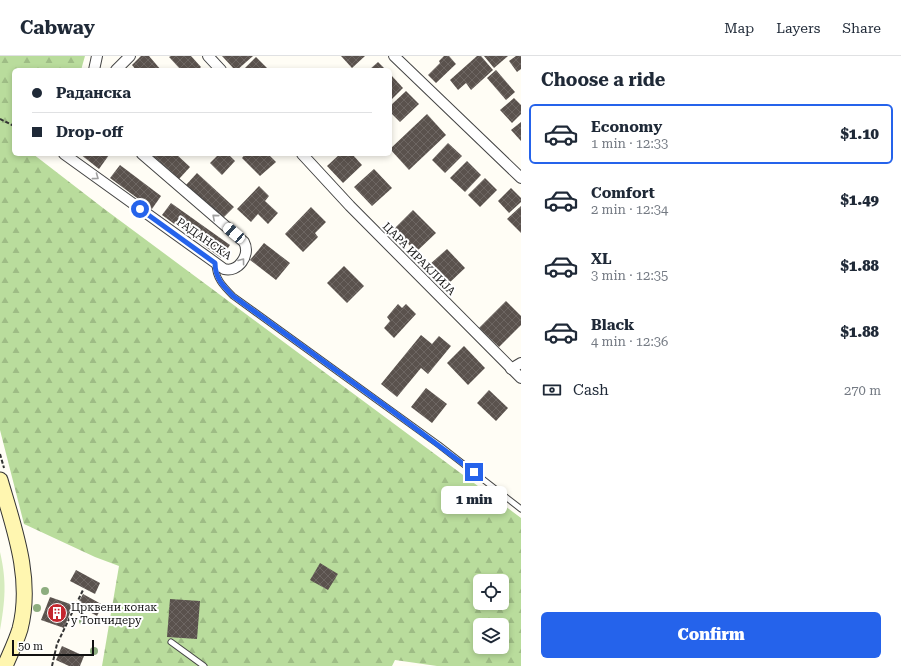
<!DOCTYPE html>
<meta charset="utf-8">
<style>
:root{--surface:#fff;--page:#f6f6f7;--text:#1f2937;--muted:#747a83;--line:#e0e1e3;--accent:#2563eb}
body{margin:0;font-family:"Roboto Serif",serif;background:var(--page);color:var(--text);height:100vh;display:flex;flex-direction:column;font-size:15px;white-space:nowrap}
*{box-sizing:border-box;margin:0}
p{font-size:13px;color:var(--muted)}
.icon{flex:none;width:22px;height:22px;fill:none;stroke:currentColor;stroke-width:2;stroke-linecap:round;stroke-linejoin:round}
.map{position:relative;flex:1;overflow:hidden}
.drawer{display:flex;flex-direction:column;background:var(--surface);width:380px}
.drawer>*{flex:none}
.guide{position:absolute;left:12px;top:12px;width:380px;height:88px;border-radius:6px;box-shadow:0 2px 6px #0003;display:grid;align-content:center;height:88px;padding:0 20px;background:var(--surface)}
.tools{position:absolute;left:473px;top:518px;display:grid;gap:8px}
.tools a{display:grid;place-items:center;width:36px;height:36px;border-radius:6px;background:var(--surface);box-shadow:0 2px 6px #0003;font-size:20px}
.scale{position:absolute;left:12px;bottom:10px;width:82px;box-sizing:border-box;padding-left:4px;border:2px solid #111;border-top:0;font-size:11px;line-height:14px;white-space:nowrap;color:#111;-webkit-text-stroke:3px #fff;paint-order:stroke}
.end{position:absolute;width:18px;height:18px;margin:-9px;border:5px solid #2563eb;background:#fff;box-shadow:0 0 0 2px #fff}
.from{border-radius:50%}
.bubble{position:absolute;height:28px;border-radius:6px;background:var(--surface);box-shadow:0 2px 6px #0003;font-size:13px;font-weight:800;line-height:28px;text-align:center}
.car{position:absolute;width:12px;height:24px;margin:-12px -6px;border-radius:5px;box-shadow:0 0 3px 1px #0007;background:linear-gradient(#fff 24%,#345 0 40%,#fff 0 76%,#345 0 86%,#fff 0)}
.guide b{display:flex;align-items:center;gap:14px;height:38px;font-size:15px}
.guide b+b{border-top:1px solid var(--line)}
.guide i{width:10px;height:10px;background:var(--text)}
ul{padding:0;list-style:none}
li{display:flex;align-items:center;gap:12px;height:60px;margin:0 8px 6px;padding:0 12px;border:2px solid transparent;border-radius:6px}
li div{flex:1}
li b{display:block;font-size:15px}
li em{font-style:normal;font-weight:800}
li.selected{border-color:var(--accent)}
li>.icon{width:36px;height:36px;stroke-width:1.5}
h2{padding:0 20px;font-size:18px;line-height:48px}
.pay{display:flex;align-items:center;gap:10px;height:44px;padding:0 20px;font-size:15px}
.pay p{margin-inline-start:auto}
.action{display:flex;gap:8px;margin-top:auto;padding:8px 20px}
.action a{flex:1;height:46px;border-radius:6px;background:var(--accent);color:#fff;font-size:16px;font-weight:800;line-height:46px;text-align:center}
header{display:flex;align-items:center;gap:24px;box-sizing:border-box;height:56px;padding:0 20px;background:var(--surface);border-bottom:1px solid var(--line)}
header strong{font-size:19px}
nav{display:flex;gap:22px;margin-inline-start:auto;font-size:14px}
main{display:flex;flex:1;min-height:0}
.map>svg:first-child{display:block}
.green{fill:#d5ebbd}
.forest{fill:url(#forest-firs);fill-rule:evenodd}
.building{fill:url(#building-cross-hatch)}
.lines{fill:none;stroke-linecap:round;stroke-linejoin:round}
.lane-casing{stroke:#444;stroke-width:7}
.street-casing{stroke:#444;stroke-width:12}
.secondary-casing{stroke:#333;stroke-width:17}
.path{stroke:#333;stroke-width:2;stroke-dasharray:4 2;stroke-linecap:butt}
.lane{stroke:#fff;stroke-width:5}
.street{stroke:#fff;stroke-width:10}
.secondary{stroke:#fff6b0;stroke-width:15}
.tree{fill:#8dad7f}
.oneway{stroke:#a0a0a0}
.route{stroke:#2563eb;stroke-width:5}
.labels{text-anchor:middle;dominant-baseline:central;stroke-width:4;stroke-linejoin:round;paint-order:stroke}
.street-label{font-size:11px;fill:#111;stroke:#fff}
.poi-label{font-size:11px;fill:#111;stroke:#fff;text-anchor:start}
</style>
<header>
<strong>Cabway</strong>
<nav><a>Map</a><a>Layers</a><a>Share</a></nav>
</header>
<main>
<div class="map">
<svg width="521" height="610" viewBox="0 0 521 610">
<defs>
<pattern id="forest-firs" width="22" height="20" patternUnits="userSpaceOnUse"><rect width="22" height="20" fill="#b9dc9c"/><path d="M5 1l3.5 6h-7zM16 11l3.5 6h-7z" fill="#9ebc85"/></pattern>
<pattern id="building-cross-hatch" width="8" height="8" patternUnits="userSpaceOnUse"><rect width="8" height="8" fill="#5a524d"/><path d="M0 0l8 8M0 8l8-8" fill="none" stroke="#6d6662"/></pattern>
</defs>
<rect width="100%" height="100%" fill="#fffdf5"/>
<path class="green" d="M0,496C7,526 5,545 0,574Z"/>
<path class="forest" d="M0,0H85L81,14H14V98H33L103,152L521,462V610H437L395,604L392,610H102L119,510L95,501L24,468L0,374ZM480,525H502V547H480ZM480,569H502V591H480Z"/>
<g class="building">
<polygon points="141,0 149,0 161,14 136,14 132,9"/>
<polygon points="171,0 191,0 201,11 198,14 181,14 169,1"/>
<polygon points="222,0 253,0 237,14 235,14"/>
<polygon points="341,0 365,0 352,12"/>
<polygon points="444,0 449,0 456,8 436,27 428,19 440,7 439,5"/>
<polygon points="477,0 481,0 493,14 471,34 466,27 458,34 450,24"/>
<polygon points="484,0 508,0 494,12"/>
<polygon points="516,0 521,0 521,13 517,16 509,5"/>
<polygon points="256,1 269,14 243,14"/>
<polygon points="378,6 386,14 369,14"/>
<polygon points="496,14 515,36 506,44 487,22"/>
<polygon points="391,19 403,32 390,45 390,20"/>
<polygon points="406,35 419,48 400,66 390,56 390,50"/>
<polygon points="514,42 521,49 521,58 512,67 500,54"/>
<polygon points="427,58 446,79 409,114 390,93"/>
<polygon points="521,66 521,85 511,74"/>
<polygon points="448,87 462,100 445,117 432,104"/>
<polygon points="80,98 107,98 109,99 99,113"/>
<polygon points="151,98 176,98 190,111 179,123"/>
<polygon points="219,98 228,98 235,105 222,119 210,107"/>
<polygon points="245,98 268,98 276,106 260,120 242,102"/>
<polygon points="340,98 352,98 362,109 343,127 327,110"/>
<polygon points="467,105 481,119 465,136 450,122"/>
<polygon points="120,109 161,140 152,153 110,122"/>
<polygon points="374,113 392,132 372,150 354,131"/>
<polygon points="197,117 234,151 223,162 186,129"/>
<polygon points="485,122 497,134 480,151 468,139"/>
<polygon points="259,130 269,140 265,145 278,157 268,168 258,158 251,166 237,153"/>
<polygon points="511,132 521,142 521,146 509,157 498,145"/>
<polygon points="171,147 230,189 221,202 162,159"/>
<polygon points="521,150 521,177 507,163"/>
<polygon points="311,151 326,166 315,177 318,181 303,196 285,178"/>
<polygon points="413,154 436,177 416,196 394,173"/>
<polygon points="264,187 290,207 276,224 250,204"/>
<polygon points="447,193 465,212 447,229 429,209"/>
<polygon points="344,210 364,230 347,247 327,227"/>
<polygon points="506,245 521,260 521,269 499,291 479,272"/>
<polygon points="398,248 402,252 406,248 416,258 394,282 384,272 390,265 387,261"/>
<polygon points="421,279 432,288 439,280 451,290 428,318 421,312 397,341 381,328"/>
<polygon points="464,290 485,312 468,329 447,307"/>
<polygon points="426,332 447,348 432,367 411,351"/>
<polygon points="489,334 508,352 496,365 477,347"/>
<polygon points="320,507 338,518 328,534 310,524"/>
<polygon points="76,514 100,527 95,538 70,525"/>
<polygon points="83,538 103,549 97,560 77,549"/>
<polygon points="50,541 73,549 64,572 41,564"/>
<polygon points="170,543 200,545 197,583 167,581"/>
<polygon points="62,590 84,600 80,610 69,610 56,604"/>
</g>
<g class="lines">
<defs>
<g id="lane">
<path d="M215,207C215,222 223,230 233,240L439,389L521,453"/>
<polyline points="171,586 204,610"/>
</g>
<g id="street">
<polyline points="208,0 221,14"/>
<polyline points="394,0 521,122"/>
<polyline points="94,14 97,0"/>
<polyline points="116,14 130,0"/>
<path d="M64,98L224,213C238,217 251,199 244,186L142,98"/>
<polyline points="302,98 350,150 521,322"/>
<polyline points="511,313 521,307"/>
</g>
<path id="secondary" d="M0,424C14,472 33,523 20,573C16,586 10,598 5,610"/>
</defs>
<use href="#lane" class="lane-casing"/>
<use href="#street" class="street-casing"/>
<use href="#secondary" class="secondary-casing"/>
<g class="path">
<polyline points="0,63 14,70"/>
<polyline points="0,398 4,412"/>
<polyline points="52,610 57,588 83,534"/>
</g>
<use href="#lane" class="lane"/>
<use href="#street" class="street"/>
<use href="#secondary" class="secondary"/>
</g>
<g class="tree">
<circle cx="45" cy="535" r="4"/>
<circle cx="37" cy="552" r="4"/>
<circle cx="83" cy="565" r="4"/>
<circle cx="94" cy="595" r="4"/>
</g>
<defs><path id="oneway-chevron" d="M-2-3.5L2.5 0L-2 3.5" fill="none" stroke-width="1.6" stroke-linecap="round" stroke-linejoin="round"/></defs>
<g class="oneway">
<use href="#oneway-chevron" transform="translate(96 121) rotate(36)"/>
<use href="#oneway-chevron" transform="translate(215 161) rotate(-139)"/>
<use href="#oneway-chevron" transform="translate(242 205) rotate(-53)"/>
</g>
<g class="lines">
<path class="route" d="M140,153L215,207C215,222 223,230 233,240L395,357L474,416"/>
</g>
<defs>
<symbol id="building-disc" viewBox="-11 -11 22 22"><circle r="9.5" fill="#c4262e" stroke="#fff"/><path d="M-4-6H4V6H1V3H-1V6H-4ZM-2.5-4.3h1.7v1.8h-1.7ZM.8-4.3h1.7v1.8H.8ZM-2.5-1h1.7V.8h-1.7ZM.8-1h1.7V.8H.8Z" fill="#fff"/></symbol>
</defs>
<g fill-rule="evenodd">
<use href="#building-disc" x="46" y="546" width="22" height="22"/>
</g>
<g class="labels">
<g class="street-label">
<text transform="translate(204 183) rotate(35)">РАДАНСКА</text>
<text transform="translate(419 203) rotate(45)">ЦАРА ИРАКЛИЈА</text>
</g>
<g class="poi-label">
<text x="71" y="551">Црквени конак<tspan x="71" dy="13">у Топчидеру</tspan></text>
</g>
</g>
</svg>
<div class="tools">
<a><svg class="icon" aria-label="locate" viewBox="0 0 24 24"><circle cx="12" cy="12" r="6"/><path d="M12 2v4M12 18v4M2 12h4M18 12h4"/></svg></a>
<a><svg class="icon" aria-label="layers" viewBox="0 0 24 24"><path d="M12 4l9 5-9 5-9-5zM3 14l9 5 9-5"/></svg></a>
</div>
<div class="scale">50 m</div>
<i class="end from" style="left:140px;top:153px"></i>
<i class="end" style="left:474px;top:416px"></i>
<div class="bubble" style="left:441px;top:430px;width:66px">1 min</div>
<i class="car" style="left:234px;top:177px;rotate:311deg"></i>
<div class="guide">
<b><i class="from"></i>Раданска</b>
<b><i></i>Drop-off</b>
</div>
</div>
<section class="drawer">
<h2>Choose a ride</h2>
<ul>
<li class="selected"><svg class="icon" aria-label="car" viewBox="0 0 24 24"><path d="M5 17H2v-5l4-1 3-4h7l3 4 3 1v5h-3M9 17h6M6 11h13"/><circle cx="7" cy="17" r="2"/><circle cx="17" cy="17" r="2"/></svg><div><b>Economy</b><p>1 min · 12:33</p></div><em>$1.10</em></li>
<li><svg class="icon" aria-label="car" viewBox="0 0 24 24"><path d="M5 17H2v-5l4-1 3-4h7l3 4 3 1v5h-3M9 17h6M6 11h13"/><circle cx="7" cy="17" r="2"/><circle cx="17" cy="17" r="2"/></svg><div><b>Comfort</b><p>2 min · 12:34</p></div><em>$1.49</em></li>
<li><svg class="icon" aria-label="car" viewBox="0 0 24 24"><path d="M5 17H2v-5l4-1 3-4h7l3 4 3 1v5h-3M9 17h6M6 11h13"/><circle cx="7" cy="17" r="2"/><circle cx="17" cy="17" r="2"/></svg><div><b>XL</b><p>3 min · 12:35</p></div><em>$1.88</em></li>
<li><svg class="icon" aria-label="car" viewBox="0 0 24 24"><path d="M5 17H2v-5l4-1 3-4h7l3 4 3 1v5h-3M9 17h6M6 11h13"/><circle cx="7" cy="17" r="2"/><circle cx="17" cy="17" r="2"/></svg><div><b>Black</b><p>4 min · 12:36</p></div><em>$1.88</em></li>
</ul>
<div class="pay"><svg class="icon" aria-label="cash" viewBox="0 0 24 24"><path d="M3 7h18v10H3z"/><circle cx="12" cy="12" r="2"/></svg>Cash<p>270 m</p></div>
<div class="action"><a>Confirm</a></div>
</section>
</main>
